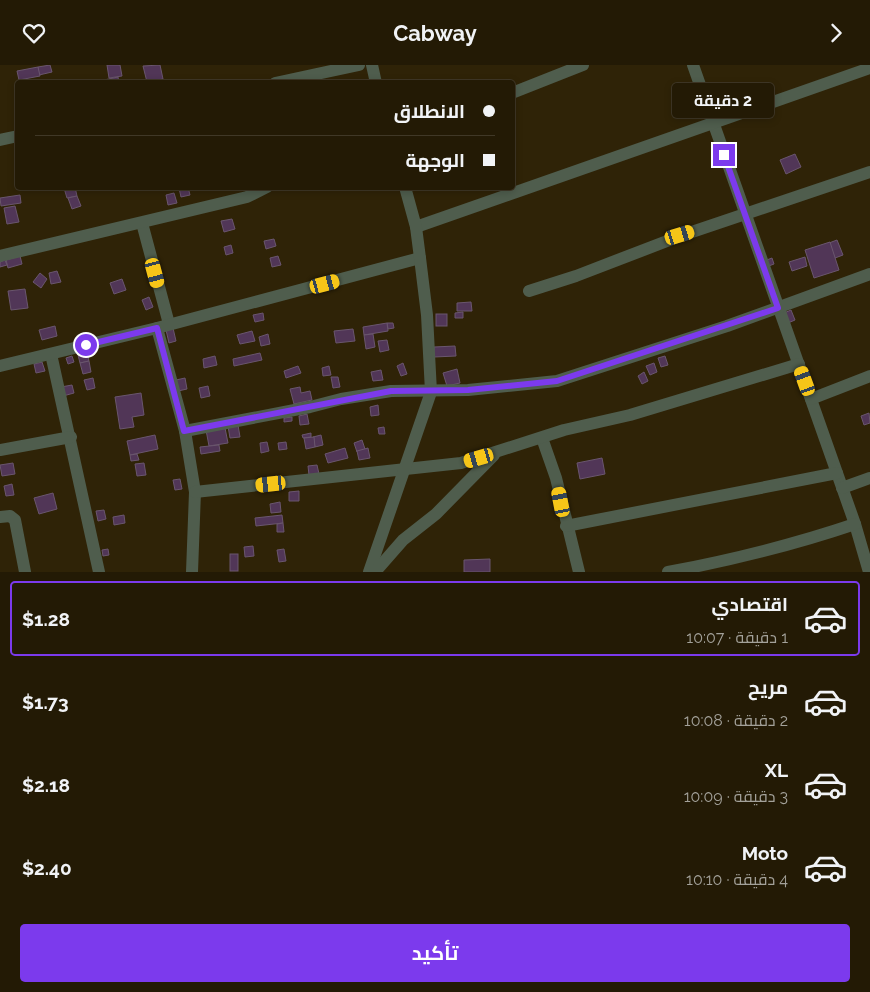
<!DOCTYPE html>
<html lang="ar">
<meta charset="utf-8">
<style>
:root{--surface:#231a05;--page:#2b230f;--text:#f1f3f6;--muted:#a3a19a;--line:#403827;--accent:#7c3aed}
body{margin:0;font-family:Raleway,Cairo,sans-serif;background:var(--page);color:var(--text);direction:rtl;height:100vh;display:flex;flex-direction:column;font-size:19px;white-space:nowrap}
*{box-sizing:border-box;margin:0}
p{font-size:16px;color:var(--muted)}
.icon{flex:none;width:28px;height:28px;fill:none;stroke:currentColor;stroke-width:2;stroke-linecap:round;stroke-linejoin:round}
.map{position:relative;height:507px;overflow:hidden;direction:ltr}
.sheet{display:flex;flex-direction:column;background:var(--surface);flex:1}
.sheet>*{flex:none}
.guide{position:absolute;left:15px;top:15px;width:500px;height:110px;border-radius:5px;box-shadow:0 2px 8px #0003,0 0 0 1px var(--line);direction:rtl;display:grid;align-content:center;height:110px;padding:0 20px;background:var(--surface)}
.end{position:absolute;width:22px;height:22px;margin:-11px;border:6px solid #7c3aed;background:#fff;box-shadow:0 0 0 2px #fff}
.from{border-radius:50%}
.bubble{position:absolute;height:35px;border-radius:5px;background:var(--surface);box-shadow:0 2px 8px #0003,0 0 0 1px var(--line);font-size:16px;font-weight:700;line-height:35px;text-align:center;direction:rtl}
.car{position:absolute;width:15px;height:30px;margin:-15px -8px;border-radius:6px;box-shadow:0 0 4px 1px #0007;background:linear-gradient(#f5c518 24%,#345 0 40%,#f5c518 0 76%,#345 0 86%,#f5c518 0)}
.guide b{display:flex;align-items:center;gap:18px;height:48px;font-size:19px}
.guide b+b{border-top:1px solid var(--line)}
.guide i{width:12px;height:12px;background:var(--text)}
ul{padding:9px 0 0;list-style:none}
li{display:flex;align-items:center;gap:15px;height:75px;margin:0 10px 8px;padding:0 10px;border:2px solid transparent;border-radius:5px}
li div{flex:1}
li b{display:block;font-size:19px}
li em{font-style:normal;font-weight:700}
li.on{border-color:var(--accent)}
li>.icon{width:45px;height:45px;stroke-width:1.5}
.primary-button{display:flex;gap:10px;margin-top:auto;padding:10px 20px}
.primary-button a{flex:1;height:58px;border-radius:5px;background:var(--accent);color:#fff;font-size:20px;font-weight:700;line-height:58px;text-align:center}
header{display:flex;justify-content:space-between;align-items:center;height:65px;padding:0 20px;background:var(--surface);font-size:22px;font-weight:700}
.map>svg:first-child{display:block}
.building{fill:#513657;stroke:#6a566e}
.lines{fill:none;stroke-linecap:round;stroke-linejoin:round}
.minor{stroke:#4f5d4d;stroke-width:12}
.route{stroke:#7c3aed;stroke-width:6}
</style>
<header><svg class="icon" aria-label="forward" viewBox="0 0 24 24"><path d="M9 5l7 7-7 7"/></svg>Cabway<svg class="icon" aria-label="heart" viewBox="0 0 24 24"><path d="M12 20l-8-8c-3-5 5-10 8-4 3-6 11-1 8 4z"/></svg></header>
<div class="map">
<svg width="870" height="507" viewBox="0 0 870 507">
<rect width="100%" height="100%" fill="#2f2307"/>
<g class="building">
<polygon points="50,0 52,7 39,10 38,2"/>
<polygon points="107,0 120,0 122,11 109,13"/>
<polygon points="160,0 163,14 147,17 143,1"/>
<polygon points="38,2 40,11 19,15 17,6"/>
<polygon points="118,12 119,18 90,18"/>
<polygon points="718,37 720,45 712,48 709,39"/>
<polygon points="795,89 801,102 786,109 780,95"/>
<polygon points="75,122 77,131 67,133 64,123"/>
<polygon points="188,122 190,130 181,132 179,123"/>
<polygon points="174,128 177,138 168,140 166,130"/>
<polygon points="20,130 21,138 1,141 0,133"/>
<polygon points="77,131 81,141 72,144 68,133"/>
<polygon points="15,141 19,157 7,159 4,143"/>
<polygon points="232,154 235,164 224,167 221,156"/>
<polygon points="274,174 276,181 266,184 264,176"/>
<polygon points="837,175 843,190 835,193 829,178"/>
<polygon points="830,177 839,205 814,213 805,185"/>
<polygon points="231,180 233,188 226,190 224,182"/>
<polygon points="20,191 22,199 8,203 6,195"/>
<polygon points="278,191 281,200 272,202 270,193"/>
<polygon points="805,192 807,201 792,206 789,197"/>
<polygon points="772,193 774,199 766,202 764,196"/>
<polygon points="5,195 7,200 0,202 0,197"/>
<polygon points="57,206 61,217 51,219 49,208"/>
<polygon points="40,208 47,214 41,223 33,217"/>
<polygon points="122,214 126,225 114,229 110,218"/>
<polygon points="25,224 28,243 11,245 8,226"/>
<polygon points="149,232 153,242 146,245 142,235"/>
<polygon points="471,237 472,246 457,246 457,238"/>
<polygon points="791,245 795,255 788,258 784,248"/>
<polygon points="463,247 463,253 455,253 455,248"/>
<polygon points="263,248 264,255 255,257 253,250"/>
<rect x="436" y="249" width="11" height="12"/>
<polygon points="387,258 393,258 394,263 388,264"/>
<polygon points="387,258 388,266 364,270 363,262"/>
<polygon points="55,261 57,271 42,275 39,265"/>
<polygon points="173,263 176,276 169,278 166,265"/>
<polygon points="353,264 355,276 336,278 334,266"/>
<polygon points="252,266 255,276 240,279 237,270"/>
<polygon points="268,269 270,279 261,281 259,272"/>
<polygon points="373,269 375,282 366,284 364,270"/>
<polygon points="387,275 389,285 380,287 378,276"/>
<polygon points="455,281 456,291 434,292 434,282"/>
<polygon points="87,288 89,296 80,298 78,290"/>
<polygon points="260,288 262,295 234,301 233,294"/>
<polygon points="72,291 74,297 68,299 66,293"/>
<polygon points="215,291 217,300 204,303 203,294"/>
<polygon points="665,291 668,300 661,302 658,293"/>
<polygon points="89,296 91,307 83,309 80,298"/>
<polygon points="42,297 45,306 36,308 34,299"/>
<polygon points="403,298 407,309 401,311 397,301"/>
<polygon points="654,298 657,307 650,310 646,301"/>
<polygon points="298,301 301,308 286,313 284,306"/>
<polygon points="329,301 331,310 323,311 322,303"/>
<polygon points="457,304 460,318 447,321 443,308"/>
<polygon points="381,305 383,315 373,316 371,307"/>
<polygon points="644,307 648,316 642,319 638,311"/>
<polygon points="331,312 338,312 340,322 333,323"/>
<polygon points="93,313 95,323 87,325 84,315"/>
<polygon points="185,313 187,324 178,326 176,315"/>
<polygon points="72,320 74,328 63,331 61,322"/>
<polygon points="208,321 210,331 201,333 199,323"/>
<polygon points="300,322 301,328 310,326 312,335 294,339 290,324"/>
<polygon points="141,328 144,350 132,352 134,362 120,364 115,332"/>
<polygon points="378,340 379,350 371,351 370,342"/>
<polygon points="869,348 870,358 864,360 861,351"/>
<polygon points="307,349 309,359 300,360 299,351"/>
<polygon points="292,352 292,356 284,357 284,353"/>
<polygon points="238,360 240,372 230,373 228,361"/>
<polygon points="384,362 385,369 379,369 378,363"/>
<polygon points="225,363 228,378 209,381 206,365"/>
<polygon points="311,368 311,372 303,373 302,370"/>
<polygon points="155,370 158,384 130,390 127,376"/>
<polygon points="321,370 323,380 315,382 313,372"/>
<polygon points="314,372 315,382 306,384 304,373"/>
<polygon points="362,375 365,384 357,387 354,378"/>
<polygon points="267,377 269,386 261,388 260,378"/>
<polygon points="286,377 287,384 279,385 278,378"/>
<polygon points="219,380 220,386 201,389 200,382"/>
<polygon points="345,383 348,393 328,398 325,389"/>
<polygon points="368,383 370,393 359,395 357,386"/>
<polygon points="137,389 139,395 131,396 130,390"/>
<polygon points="602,393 605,409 580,414 577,398"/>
<polygon points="13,398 15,409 2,411 0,400"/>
<polygon points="144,398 146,410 137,411 135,399"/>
<polygon points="317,400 319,409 309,410 308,401"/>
<polygon points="180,414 182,424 175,425 173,415"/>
<polygon points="12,419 14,430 6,431 4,421"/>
<polygon points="299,426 299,436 289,436 289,427"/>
<polygon points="53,428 57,444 39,449 34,433"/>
<polygon points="280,437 281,447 271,448 270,439"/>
<polygon points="104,445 106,454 98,456 96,446"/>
<polygon points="124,450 125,458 114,460 113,452"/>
<polygon points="282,450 283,458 256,461 255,453"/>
<polygon points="283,458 284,467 277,467 277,459"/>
<polygon points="253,481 254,491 245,492 244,482"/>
<polygon points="108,484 109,490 103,491 102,485"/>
<polygon points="284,484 286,496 279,497 277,485"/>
<rect x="230" y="489" width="8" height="17"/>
<polygon points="490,494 490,507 464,507 464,495"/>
</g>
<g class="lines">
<g class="minor">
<polyline points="372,0 376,18"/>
<polyline points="693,0 855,459 869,507"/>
<polyline points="275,18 359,0"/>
<polyline points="512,28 583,0"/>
<polyline points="0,75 18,71"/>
<polyline points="142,158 169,259"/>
<polyline points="416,162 870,3"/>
<polyline points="0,191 247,132 267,122"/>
<polyline points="529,226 576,211 680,171 870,107"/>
<polyline points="157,263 185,366 195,427 192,507"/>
<polyline points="51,289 99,507"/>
<polyline points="0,301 157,263 420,193"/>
<polyline points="811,334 870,311"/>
<polyline points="185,366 310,342 341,334 391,326 468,325 557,316 727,261 870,209"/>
<polyline points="542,373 556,413 579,507"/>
<polyline points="0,385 71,372"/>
<polyline points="842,423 870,413"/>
<polyline points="195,427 461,398 564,365 630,350 799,299"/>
<polyline points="0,452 10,451 15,455 25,507"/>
<polyline points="566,461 837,408"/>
<polyline points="369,507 431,327 427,250 420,193 416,162 405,122"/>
<polyline points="375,507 403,475 436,449 494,390"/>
<path d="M668,507C732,495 793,480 855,459"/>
</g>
</g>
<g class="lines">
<polyline class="route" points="86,280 157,263 184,366 391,326 468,325 557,316 778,243 724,90"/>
</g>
</svg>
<i class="end from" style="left:86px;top:280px"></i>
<i class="end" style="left:724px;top:90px"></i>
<div class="bubble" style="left:672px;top:18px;width:102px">2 دقيقة</div>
<i class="car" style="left:680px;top:170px;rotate:73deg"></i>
<i class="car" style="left:155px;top:208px;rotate:165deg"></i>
<i class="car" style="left:325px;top:219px;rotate:75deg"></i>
<i class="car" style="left:805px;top:316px;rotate:340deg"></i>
<i class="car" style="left:479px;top:393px;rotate:254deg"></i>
<i class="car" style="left:271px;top:419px;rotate:264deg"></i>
<i class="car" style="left:561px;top:437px;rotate:349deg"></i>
<div class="guide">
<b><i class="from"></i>الانطلاق</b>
<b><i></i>الوجهة</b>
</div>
</div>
<section class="sheet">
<ul>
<li class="on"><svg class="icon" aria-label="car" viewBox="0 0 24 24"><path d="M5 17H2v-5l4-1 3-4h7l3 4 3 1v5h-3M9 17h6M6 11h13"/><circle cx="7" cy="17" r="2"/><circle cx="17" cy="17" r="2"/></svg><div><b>اقتصادي</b><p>1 دقيقة · 10:07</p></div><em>$1.28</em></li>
<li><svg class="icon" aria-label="car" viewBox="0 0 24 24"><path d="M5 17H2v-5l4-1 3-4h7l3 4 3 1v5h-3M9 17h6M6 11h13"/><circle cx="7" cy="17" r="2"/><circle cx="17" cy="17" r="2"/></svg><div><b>مريح</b><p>2 دقيقة · 10:08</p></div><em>$1.73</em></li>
<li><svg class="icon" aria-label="car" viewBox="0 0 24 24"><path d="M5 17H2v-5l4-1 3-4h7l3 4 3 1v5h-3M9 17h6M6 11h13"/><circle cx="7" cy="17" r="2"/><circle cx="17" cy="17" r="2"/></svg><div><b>XL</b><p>3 دقيقة · 10:09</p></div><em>$2.18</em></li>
<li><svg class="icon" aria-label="car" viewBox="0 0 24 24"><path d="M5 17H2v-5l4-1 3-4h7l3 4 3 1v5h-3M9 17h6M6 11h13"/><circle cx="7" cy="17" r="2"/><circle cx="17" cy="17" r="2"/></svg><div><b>Moto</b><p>4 دقيقة · 10:10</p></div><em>$2.40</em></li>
</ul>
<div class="primary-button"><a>تأكيد</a></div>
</section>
